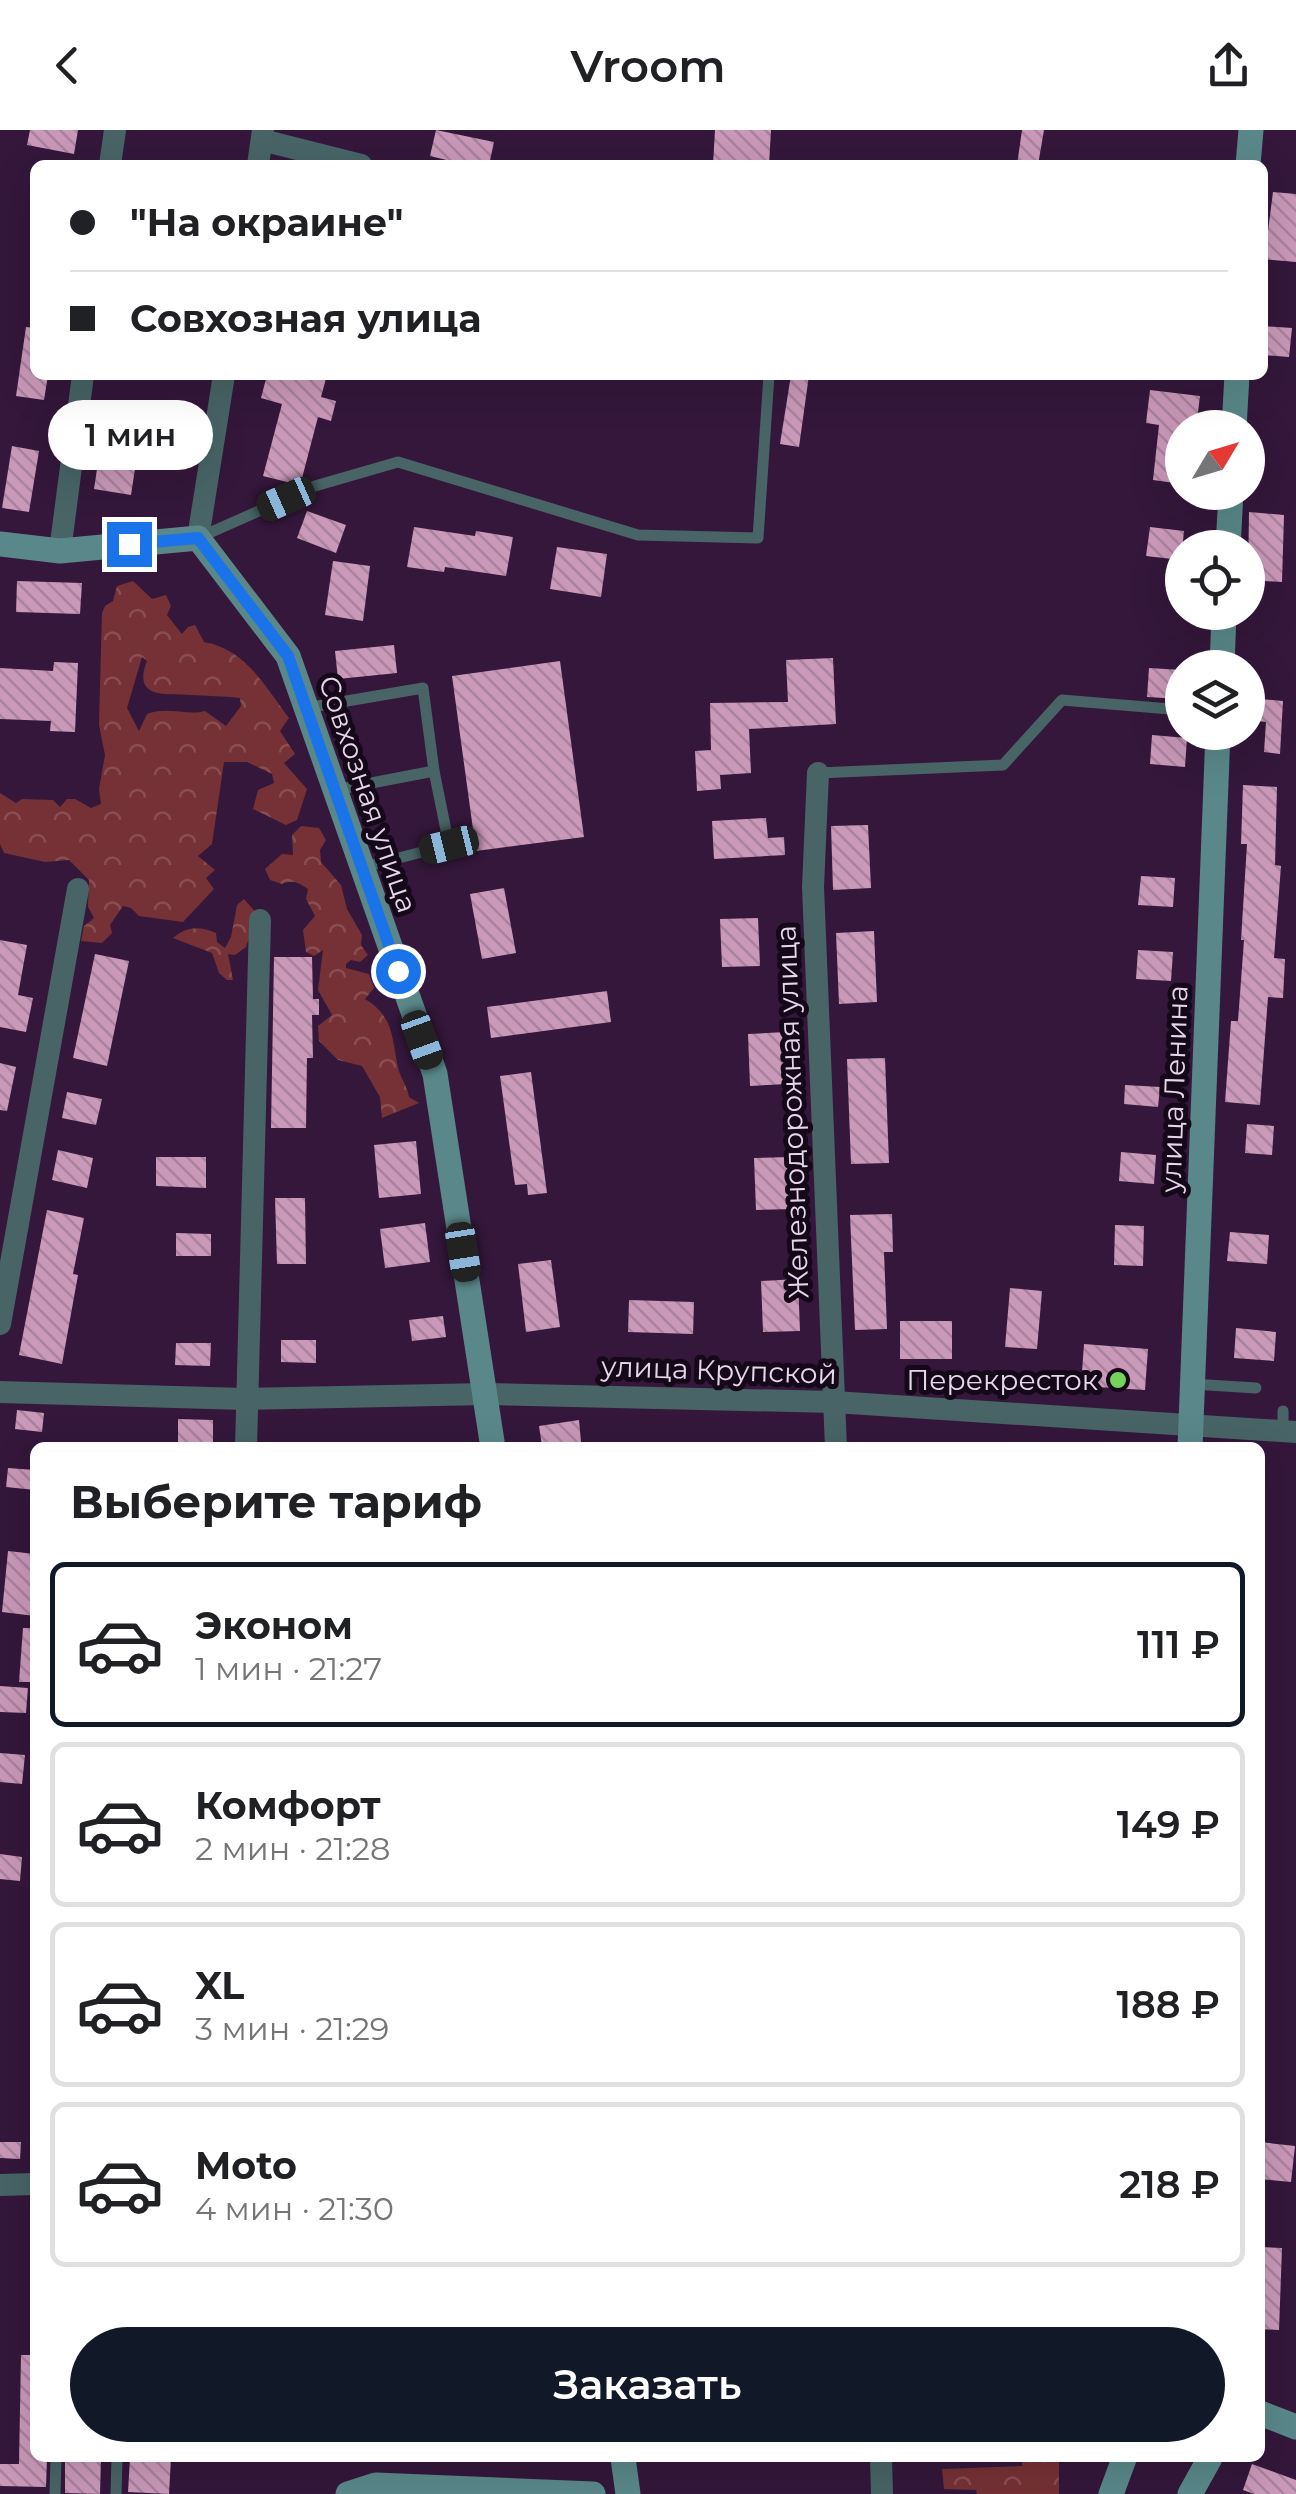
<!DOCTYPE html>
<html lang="ru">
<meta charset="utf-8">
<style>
:root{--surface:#fff;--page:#f6f6f6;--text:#202124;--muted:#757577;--line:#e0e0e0;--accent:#111827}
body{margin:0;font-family:Montserrat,sans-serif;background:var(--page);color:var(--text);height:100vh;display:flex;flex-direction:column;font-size:38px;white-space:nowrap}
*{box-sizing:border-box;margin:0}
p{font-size:32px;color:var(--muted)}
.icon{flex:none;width:55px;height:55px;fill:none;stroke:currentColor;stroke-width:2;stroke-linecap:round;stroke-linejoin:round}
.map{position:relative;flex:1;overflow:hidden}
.sheet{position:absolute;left:30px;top:1312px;width:1235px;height:1020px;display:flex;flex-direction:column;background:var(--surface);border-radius:15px;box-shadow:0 10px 40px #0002}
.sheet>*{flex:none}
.banner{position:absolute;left:30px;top:30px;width:1238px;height:220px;border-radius:15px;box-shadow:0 10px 40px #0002;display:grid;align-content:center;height:220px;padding:0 40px;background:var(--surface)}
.needle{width:65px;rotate:52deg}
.tools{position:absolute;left:1165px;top:280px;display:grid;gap:20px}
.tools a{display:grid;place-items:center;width:100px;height:100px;border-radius:50%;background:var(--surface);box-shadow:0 10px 40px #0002;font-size:50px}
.end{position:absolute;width:45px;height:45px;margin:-22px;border:12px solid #1a73e8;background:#fff;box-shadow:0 0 0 5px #fff}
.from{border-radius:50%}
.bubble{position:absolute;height:70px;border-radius:35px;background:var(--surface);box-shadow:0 10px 40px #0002;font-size:32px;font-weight:600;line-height:70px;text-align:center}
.car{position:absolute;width:30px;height:60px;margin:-30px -15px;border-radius:12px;box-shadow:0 0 8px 2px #0007;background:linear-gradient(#222 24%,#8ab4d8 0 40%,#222 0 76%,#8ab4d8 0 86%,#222 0)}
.banner b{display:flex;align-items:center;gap:35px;height:95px;font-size:38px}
.banner b+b{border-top:2px solid var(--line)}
.banner i{width:25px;height:25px;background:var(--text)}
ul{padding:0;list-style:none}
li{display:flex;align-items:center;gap:30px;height:165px;margin:0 20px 15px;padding:0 20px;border:5px solid var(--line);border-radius:15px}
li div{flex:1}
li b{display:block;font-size:38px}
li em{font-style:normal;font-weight:600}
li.on{border-color:var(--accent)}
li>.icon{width:90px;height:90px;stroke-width:1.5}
h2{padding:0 40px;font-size:45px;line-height:120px}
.action{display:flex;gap:20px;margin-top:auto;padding:20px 40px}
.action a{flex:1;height:115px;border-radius:60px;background:var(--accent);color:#fff;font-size:40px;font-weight:600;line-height:115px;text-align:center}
header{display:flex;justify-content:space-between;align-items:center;height:130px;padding:0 40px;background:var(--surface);font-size:45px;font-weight:600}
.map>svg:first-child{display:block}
.forest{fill:url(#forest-crowns);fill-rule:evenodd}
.building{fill:url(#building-back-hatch)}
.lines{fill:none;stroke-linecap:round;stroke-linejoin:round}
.lane{stroke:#486466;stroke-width:11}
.street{stroke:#486466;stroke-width:22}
.secondary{stroke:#5a888a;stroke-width:25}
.route{stroke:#1a73e8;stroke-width:12}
.poi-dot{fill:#75d25b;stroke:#150818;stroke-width:4}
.labels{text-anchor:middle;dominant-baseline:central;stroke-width:10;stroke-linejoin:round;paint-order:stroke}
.street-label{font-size:28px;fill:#e7d5ec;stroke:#150818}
.poi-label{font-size:28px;fill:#e7d5ec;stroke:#150818;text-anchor:end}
</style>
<header><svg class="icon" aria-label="back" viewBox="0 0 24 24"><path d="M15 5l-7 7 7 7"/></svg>Vroom<svg class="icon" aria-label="share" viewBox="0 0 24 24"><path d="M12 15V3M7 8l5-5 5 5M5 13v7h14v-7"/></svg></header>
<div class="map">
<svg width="1296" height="2364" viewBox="0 0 1296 2364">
<defs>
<pattern id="forest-crowns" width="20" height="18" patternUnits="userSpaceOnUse" patternTransform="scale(2.5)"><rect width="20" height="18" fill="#753135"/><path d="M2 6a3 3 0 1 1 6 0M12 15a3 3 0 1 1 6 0" fill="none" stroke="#894e52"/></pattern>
<pattern id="building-back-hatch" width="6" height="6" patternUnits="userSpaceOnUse" patternTransform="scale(2.5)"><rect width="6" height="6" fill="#ca98b9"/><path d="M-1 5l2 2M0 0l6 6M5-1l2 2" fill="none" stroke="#a9829c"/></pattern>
</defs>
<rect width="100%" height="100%" fill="#34173b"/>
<g class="forest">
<path d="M133,451L152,469L166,465L171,476L167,485L182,504L188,497L195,495L204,512C246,519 265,557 289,588L280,601L295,624L284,633L307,659L297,690L286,695L253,679L258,660L274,653L272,644L247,632H224L212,714L198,726L215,740L206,748L214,759L183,792L139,786L131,778L123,776L110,795L112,803L102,813L81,811L84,796L94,788L88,777L89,750L69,730L45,732L4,723L0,714V663L16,673L22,669L53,670L60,677L67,669H75L91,678L101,674L99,659L105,625L99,595L102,483L105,476L113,471L117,456ZM142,527L147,531C131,571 170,563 191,565C207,566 224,566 240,568L241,576L226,596L205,581C186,586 167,576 147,584L139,601L127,578Z"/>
<path d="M301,696L319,698L326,710L320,720L321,732L341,755L347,779L362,805L361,815L368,825L360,832L351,830L346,834V838L369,844L374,858L365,869C394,886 392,909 398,938C401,949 407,955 409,967L419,973L382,988L380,967L362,936L338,930L319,911L318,896L332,885L318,860L323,820L314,826L306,822L303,800L315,786L306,769L308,759C299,753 293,749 282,754L270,750L265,739L282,724L293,725L292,705Z"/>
<path d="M244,769L257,784L246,817L235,825L228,824L233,850H227L219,843L212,823L173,808C187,796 200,796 216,803L217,812L225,818L231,807L237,775Z"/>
<polygon points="1022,2328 1059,2328 1059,2364 977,2364 976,2360 944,2359 942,2339 1022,2336"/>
</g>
<g class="building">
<polygon points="30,0 78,0 74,24 27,15"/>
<polygon points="436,0 494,12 489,35 467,35 430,26"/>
<polygon points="715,0 771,0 769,35 713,35"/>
<polygon points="1022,0 1044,0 1038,35 1017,35"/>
<polygon points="1273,62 1296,64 1296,132 1262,129 1264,101 1268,101"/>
<polygon points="1262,196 1292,198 1289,227 1262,225"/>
<polygon points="26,197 35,198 35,245 48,245 44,270 16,266"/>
<polygon points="267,245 327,245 321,267 336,271 331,291 318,287 301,352 295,354 263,346 282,274 261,268"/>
<polygon points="791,245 809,245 799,317 780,314"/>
<polygon points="1150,260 1200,266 1196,298 1182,298 1182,354 1153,350 1159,295 1146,293"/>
<polygon points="104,293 141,299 131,365 94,359"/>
<polygon points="12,316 39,321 29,382 2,378"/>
<polygon points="307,381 346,395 336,423 297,408"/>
<polygon points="1249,382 1284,385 1282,452 1248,450"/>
<polygon points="414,397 475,406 476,401 513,407 506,446 445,437 444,442 407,437"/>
<polygon points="1150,397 1184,401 1181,430 1146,426"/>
<polygon points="557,417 607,424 601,467 550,459"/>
<polygon points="333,431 370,436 363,491 325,485"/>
<polygon points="17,451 82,453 80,484 16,482"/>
<polygon points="394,515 397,543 338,549 335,521"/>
<polygon points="833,528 836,594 749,599 751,643 720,645 721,659 697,661 695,621 711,620 710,573 788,572 786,530"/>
<polygon points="560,531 584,707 476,721 452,546"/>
<polygon points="54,532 78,533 75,602 50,601 51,591 0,589 0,538 53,541"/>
<polygon points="1149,538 1182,540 1182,569 1147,567"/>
<polygon points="1249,568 1283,571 1280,624 1264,622 1266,592 1248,590"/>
<polygon points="1152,605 1187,608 1185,637 1150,634"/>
<polygon points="1243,655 1277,657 1275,735 1281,736 1274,828 1285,829 1283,868 1268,867 1260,975 1225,972 1231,891 1238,891 1244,810 1241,810 1247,714 1241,714"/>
<polygon points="766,688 768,708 784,707 785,725 714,729 712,691"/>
<polygon points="868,695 871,758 833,760 831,696"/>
<polygon points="1141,746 1175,748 1173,777 1138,775"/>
<polygon points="504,758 516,823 482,829 470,764"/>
<polygon points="758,788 760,836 722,837 720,789"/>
<polygon points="874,801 877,872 839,874 836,803"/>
<polygon points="0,810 27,815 18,865 33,868 26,902 0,897"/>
<polygon points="1138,820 1173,822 1171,851 1136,849"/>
<polygon points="95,824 129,831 107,936 73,928"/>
<polygon points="274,827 312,827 313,869 319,869 319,885 312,885 313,928 307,928 306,998 271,998"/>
<polygon points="607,861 611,892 491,908 487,877"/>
<polygon points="786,902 788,954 750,956 748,904"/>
<polygon points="885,928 889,1033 851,1034 847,929"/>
<polygon points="0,933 16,937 7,981 0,980"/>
<polygon points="531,942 547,1063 528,1065 527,1054 515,1055 500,946"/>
<polygon points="1125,955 1160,957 1158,977 1124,974"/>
<polygon points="67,962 102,969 96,995 62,988"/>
<polygon points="1247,994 1274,996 1272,1025 1245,1023"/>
<polygon points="416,1011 421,1064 379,1068 374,1015"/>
<polygon points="58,1020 93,1028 87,1058 52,1050"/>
<polygon points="1121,1022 1156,1025 1154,1054 1119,1051"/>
<polygon points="156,1027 206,1027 206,1058 156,1056"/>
<polygon points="792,1027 794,1079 756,1080 754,1028"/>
<polygon points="275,1068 305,1068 306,1134 277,1134"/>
<polygon points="47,1080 84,1088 73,1144 78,1145 62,1234 19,1225"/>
<polygon points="892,1084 893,1122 884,1122 887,1199 855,1200 850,1085"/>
<polygon points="425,1093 430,1132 385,1138 380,1099"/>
<polygon points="1115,1095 1144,1096 1143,1136 1114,1135"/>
<polygon points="1230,1102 1269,1105 1267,1134 1227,1131"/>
<polygon points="176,1103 211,1104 211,1126 176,1126"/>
<polygon points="551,1130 560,1197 526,1202 518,1134"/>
<polygon points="798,1149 800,1201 763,1202 761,1151"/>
<polygon points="1010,1158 1042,1161 1037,1219 1005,1217"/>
<polygon points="629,1170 694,1172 693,1204 628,1202"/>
<polygon points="443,1186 446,1207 412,1211 409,1190"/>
<rect x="900" y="1191" width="52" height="38"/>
<polygon points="1236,1198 1276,1202 1274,1231 1234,1228"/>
<polygon points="281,1210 316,1210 316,1233 281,1232"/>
<polygon points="176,1213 211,1213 210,1236 175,1235"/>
<polygon points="1084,1214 1148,1219 1145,1260 1081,1256"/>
<polygon points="17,1280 44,1283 42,1302 15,1299"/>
<polygon points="178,1289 213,1290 213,1312 178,1312"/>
<polygon points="579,1290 581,1312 542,1316 539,1296"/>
<polygon points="8,1338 35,1340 35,1360 6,1357"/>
<polygon points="8,1421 35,1424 30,1466 35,1467 35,1486 2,1482"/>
<polygon points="23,1498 35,1498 35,1552 19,1552"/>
<polygon points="0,1556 28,1558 26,1583 0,1582"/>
<polygon points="0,1623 25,1625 22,1654 0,1652"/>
<polygon points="0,1724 22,1727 20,1751 0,1749"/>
<polygon points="0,2012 21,2012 20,2029 0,2028"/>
<polygon points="1260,2012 1295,2016 1291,2052 1260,2049"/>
<polygon points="1260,2117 1282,2118 1279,2200 1260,2199"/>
<polygon points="21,2225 35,2225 35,2328 47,2328 46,2357 0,2356 0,2334 19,2334"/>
<polygon points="65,2328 101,2328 100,2364 65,2363"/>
<polygon points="130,2328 171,2328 169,2364 128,2362"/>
<polygon points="1252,2334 1296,2350 1296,2364 1254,2364 1243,2360"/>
</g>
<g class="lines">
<g class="lane">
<polyline points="198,408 315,356 398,332 638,405 758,408 769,245"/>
<polyline points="306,578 423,558 434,641 449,715 364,737"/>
<polyline points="818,643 1003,635 1062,570 1182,580"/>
<polyline points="335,660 434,641"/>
<polyline points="1192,1254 1256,1258"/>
<polyline points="1283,1301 1283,1281"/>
<polyline points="55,2364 56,2328"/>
<polyline points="116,2364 117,2328"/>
</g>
<g class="street">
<polyline points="262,10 361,35"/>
<polyline points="110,35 115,0"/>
<polyline points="258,35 263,0"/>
<polyline points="198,408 224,245"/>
<polyline points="60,421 83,245"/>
<polyline points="818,643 813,757 836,1318"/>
<polyline points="0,1194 78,759"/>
<polyline points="0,1262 245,1269 486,1264 834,1272 1296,1302"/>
<polyline points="246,1318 260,790"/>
<polyline points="0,2055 35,2054"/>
<polyline points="881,2328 882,2364"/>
</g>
<g class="secondary">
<polyline points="1248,35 1251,0"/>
<polyline points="1234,298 1237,245"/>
<polyline points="0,414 60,421 198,408 288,526 435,944 493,1318"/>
<polyline points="1228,418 1231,362"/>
<polyline points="1222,538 1224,482"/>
<polyline points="1190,1318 1218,602"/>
<polyline points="1260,2283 1296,2297"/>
<polyline points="623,2328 628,2364"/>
<polyline points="348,2364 376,2355 593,2364"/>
<polyline points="1111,2364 1124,2329"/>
<polyline points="1190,2364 1210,2328"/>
</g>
</g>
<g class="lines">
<polyline class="route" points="129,414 198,408 288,526 398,841"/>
</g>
<circle class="poi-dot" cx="1118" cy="1250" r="10"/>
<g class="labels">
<g class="street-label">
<text transform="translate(368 664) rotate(71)">Совхозная улица</text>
<text transform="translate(1174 959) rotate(-88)">улица Ленина</text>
<text transform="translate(792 982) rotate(-92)">Железнодорожная улица</text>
<text transform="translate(719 1240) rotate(2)">улица Крупской</text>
</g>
<g class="poi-label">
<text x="1098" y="1250">Перекресток</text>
</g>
</g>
</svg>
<div class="tools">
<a><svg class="needle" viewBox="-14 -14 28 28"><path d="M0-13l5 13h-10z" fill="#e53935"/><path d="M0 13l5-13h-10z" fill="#757577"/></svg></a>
<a><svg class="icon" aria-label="locate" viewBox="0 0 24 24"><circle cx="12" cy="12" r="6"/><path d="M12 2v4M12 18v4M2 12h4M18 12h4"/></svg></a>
<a><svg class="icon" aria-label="layers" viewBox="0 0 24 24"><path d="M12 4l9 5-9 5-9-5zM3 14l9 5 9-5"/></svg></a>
</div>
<i class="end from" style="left:398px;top:841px"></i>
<i class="end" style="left:129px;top:414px"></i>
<div class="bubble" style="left:48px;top:270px;width:165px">1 мин</div>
<i class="car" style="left:286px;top:369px;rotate:246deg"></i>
<i class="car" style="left:449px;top:715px;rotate:256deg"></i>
<i class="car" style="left:422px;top:910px;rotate:160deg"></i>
<i class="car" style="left:463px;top:1122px;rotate:171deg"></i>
<div class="banner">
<b><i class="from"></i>&quot;На окраине&quot;</b>
<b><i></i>Совхозная улица</b>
</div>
<section class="sheet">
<h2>Выберите тариф</h2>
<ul>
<li class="on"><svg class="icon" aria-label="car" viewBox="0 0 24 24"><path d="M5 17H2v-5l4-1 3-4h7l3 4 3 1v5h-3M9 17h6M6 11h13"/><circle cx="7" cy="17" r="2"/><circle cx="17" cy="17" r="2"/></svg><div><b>Эконом</b><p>1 мин · 21:27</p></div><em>111 ₽</em></li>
<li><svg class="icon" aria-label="car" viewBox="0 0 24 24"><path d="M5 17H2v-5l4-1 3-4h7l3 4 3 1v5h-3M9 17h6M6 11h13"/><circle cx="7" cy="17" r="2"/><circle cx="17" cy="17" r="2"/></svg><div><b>Комфорт</b><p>2 мин · 21:28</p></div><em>149 ₽</em></li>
<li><svg class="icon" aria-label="car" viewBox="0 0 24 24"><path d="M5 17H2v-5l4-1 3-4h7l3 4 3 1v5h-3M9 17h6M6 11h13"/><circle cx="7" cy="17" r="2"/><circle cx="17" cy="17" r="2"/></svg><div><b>XL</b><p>3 мин · 21:29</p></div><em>188 ₽</em></li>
<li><svg class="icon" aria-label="car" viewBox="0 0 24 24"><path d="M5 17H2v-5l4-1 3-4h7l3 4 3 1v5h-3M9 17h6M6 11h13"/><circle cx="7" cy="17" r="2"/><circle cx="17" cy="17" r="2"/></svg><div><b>Moto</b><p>4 мин · 21:30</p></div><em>218 ₽</em></li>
</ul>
<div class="action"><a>Заказать</a></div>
</section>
</div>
